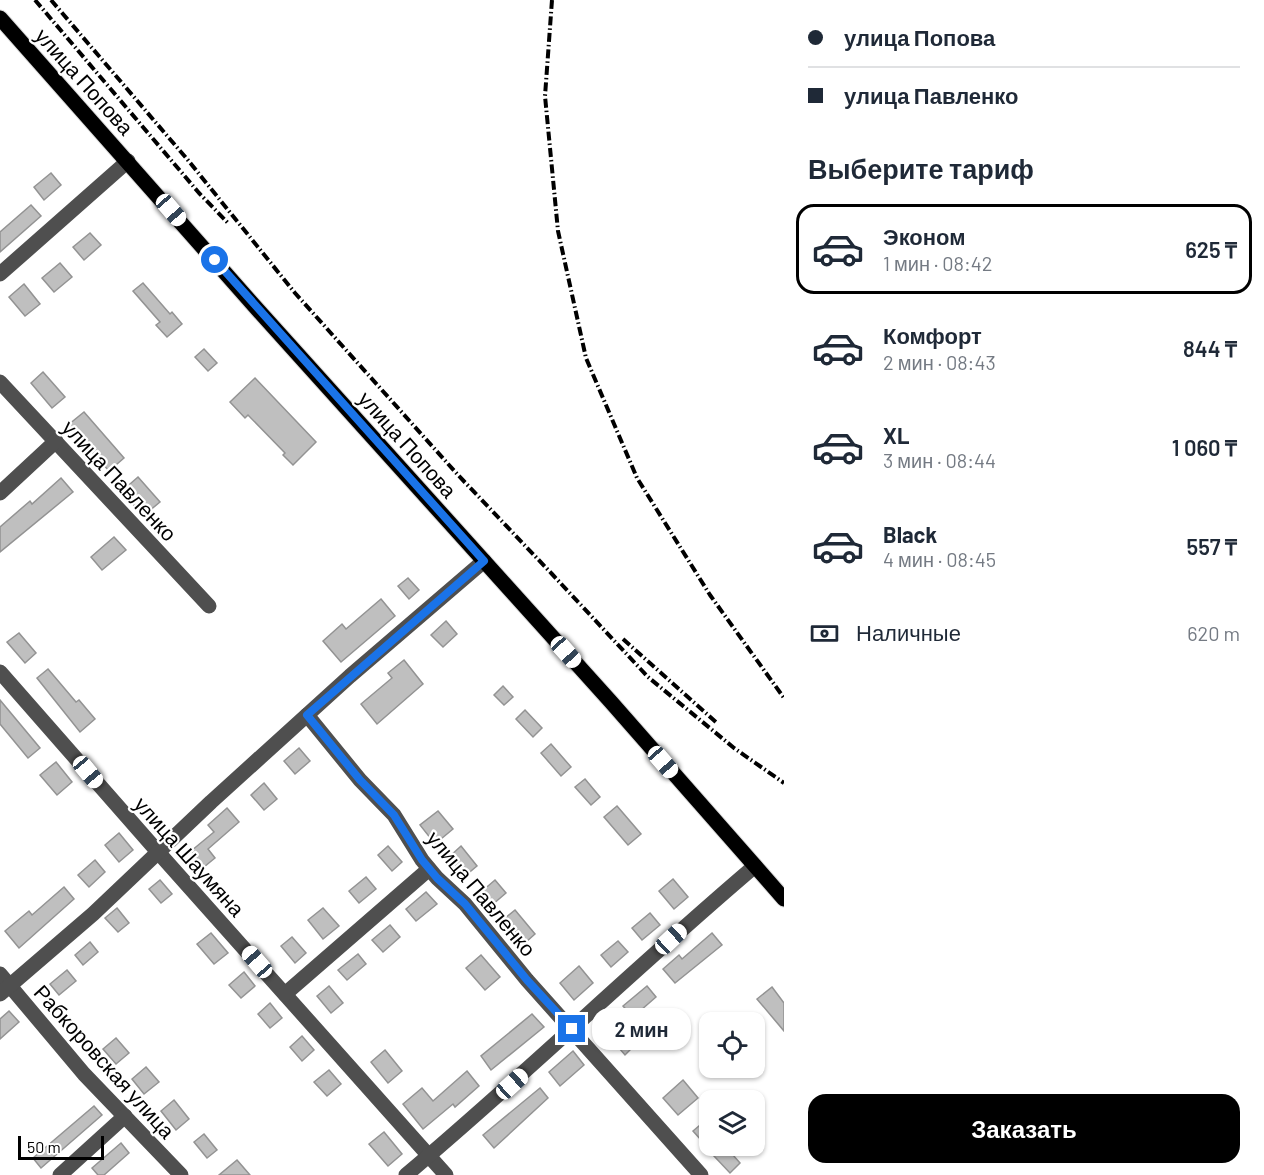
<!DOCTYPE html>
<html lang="ru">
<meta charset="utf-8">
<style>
:root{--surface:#fff;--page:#f2f2f3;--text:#1f2937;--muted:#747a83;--line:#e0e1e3;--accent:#000}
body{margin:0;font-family:Barlow,sans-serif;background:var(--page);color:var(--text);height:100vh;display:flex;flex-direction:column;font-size:22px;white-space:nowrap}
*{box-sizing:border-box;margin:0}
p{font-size:20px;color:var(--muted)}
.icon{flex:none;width:33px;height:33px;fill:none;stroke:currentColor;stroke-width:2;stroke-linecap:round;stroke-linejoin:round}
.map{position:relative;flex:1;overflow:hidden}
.sheet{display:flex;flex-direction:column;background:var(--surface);width:480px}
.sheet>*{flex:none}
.hud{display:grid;align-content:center;height:132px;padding:0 24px;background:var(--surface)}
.tools{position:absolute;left:699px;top:1012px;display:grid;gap:12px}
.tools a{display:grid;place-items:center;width:66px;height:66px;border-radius:12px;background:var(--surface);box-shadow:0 2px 4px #0004;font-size:30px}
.scale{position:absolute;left:18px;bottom:15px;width:86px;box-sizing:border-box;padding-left:6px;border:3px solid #000;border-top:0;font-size:16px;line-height:21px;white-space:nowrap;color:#000;-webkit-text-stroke:4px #fff;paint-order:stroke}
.end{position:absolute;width:27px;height:27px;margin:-14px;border:8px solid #1a73e8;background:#fff;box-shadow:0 0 0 3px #fff}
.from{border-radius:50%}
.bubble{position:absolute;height:42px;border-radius:18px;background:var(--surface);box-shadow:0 2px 4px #0004;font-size:20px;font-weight:600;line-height:42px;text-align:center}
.car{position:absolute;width:18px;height:36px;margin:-18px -9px;border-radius:8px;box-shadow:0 0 4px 2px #0007;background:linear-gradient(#fff 24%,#345 0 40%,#fff 0 76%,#345 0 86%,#fff 0)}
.hud b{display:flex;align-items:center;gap:21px;height:57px;font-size:22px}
.hud b+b{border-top:2px solid var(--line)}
.hud i{width:15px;height:15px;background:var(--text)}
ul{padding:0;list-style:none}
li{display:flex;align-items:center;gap:18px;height:90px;margin:0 12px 9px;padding:0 12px;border:3px solid transparent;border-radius:18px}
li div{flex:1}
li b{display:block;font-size:22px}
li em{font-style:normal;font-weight:600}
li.current{border-color:var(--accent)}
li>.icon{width:54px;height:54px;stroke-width:1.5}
h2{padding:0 24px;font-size:27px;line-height:72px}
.pay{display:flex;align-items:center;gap:15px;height:66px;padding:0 24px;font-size:22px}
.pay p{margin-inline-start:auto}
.primary-button{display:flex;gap:12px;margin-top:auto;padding:12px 24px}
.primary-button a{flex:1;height:69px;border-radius:18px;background:var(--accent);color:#fff;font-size:24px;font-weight:600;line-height:69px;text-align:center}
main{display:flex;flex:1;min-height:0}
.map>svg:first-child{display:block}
.building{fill:#bfbfbf;stroke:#939393;stroke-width:1.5}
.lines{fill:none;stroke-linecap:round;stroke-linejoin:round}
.major-casing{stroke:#dbdbdb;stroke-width:17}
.minor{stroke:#4f4f4f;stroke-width:15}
.major{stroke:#000;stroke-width:15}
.rail{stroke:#000;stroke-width:4;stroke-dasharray:9 3 1.5 3;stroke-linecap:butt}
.route{stroke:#1a73e8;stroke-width:8}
.labels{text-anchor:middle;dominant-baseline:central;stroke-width:4.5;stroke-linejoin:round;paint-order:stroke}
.street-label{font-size:21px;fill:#000;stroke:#fff}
</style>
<main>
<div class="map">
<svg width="784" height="1175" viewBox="0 0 784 1175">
<rect width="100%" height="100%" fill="#fff"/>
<g class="building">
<polygon points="51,173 61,185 44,200 34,187"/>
<polygon points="31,205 41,216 0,252 0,232"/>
<polygon points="90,233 101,245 84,260 73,247"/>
<polygon points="60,263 72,277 54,292 42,278"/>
<polygon points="143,283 170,314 172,312 182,324 167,337 156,325 160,322 133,291"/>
<polygon points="24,284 40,304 25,316 9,297"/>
<polygon points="204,349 217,363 208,371 195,357"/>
<polygon points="43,372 65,397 52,408 31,383"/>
<polygon points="255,378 316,442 293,465 283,455 285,453 248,415 245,418 230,402"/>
<polygon points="84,412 124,458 109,471 68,425"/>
<polygon points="138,477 160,502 143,516 122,491"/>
<polygon points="61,478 73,492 0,552 0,527 30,501 32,504"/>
<polygon points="114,537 126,550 102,570 91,557"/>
<polygon points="408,578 419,590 409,599 398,586"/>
<polygon points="381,599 395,616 341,662 323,641 342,624 346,629"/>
<polygon points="446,621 457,634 443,647 431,635"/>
<polygon points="19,633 36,653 25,663 7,642"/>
<polygon points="404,660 423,684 377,724 361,704 392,678 388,673"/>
<polygon points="48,669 76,702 79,700 95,719 80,732 37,678"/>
<polygon points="503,686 513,697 504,705 494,695"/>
<polygon points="0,700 40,748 28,758 0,724"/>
<polygon points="525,710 542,728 533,737 516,719"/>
<polygon points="551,744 571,767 561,776 541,753"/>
<polygon points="299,748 310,761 295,774 284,761"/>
<polygon points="56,762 72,782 57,795 40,775"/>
<polygon points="585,779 600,797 591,805 575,787"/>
<polygon points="264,783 277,799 264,810 251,795"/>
<polygon points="617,806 641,834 628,845 604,817"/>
<polygon points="227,808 239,822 208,849 215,858 204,867 191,851 214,832 208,825"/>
<polygon points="438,811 453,829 435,844 420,825"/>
<polygon points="119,833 133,850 119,862 105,845"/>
<polygon points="388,846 402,862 392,871 378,855"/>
<polygon points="461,846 477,866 465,876 449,857"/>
<polygon points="95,860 105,872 89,887 78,875"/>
<polygon points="366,877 376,889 359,903 349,891"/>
<polygon points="673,879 688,897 674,909 659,891"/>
<polygon points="160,880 172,894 161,903 149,889"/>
<polygon points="495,880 506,893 492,905 481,892"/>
<polygon points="64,887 74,899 19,948 5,931 29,911 32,915"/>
<polygon points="426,892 437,904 416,921 406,909"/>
<polygon points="117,908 129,923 118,932 105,918"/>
<polygon points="323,908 339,926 323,939 308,920"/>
<polygon points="515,910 535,934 525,943 504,919"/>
<polygon points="650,913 660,925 642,940 632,928"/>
<polygon points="390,925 400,937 383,952 372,940"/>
<polygon points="211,933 228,953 214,964 197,944"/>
<polygon points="712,933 722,945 675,983 663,969 679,955 682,959"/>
<polygon points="292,937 306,953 295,963 281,946"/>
<polygon points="618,941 628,952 611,967 601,955"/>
<polygon points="90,942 98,952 83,965 75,955"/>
<polygon points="358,954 366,964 347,980 338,970"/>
<polygon points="481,955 500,977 485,990 466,968"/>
<polygon points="579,966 593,983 574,1000 560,983"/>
<polygon points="67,970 76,981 59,995 50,984"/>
<polygon points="244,972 255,986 241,998 229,985"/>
<polygon points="329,986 343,1003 331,1013 317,996"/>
<polygon points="647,986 656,997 633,1017 623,1006"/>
<polygon points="772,987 784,1003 784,1031 757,999"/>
<polygon points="270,1003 282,1018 270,1028 258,1014"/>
<polygon points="9,1011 19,1022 0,1039 0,1019"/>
<polygon points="532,1014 544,1027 491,1070 481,1056"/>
<polygon points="612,1020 634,1046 625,1055 602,1028"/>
<polygon points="302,1036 314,1050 302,1061 290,1047"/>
<polygon points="116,1038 129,1053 116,1064 103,1049"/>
<polygon points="385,1050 402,1071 388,1083 371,1062"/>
<polygon points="573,1051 584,1065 560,1086 549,1072"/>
<polygon points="146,1067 159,1082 144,1094 132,1079"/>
<polygon points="329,1070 341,1084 327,1096 314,1082"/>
<polygon points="467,1071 479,1086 455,1107 453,1104 423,1129 403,1104 422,1088 433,1101"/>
<polygon points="683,1080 698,1098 678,1115 663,1098"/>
<polygon points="540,1088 548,1098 494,1148 483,1135"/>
<polygon points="174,1100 189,1119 176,1130 161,1111"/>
<polygon points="94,1106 102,1115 41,1168 33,1158"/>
<polygon points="706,1120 710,1124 710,1150 693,1131"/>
<polygon points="384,1132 402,1154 388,1166 369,1144"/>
<polygon points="204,1134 217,1150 207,1158 194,1142"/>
<polygon points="121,1143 129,1153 104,1175 98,1175 92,1168"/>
<polygon points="725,1146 740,1163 730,1173 714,1156"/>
<polygon points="237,1160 250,1175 219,1175"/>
</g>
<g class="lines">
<defs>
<polyline id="major" points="0,18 258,310 611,702 784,899"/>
</defs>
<use href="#major" class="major-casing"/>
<g class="minor">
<polyline points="0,274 128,161"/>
<polyline points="0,382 209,606"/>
<polyline points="0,493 56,441"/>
<polyline points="0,672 158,852 446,1175"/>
<polyline points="307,715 360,780 394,815 422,860 437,878 465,904 527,980 701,1175"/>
<polyline points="0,974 84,1074 181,1175"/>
<polyline points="0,994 93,914 211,802 350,676 484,561"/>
<polyline points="285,994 429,869"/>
<polyline points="60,1175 125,1116"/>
<path d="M406,1175C525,1075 637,966 755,866"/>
</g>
<use href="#major" class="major"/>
<g class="rail">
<polyline points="35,0 199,193 229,224"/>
<polyline points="51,0 187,159 295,293 458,475 552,574 648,677 734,748 784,783"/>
<polyline points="552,0 545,96 558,231 586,358 637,478 710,595 784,698"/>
<polyline points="623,639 717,723"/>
</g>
</g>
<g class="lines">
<polyline class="route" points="215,260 484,561 307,715 360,780 394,815 422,860 437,878 465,904 527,980 572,1029"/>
</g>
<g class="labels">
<g class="street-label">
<text transform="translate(85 81) rotate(48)">улица Попова</text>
<text transform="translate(408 444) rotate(48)">улица Попова</text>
<text transform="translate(120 480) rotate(47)">улица Павленко</text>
<text transform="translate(190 856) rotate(48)">улица Шаумяна</text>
<text transform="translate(482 893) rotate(50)">улица Павленко</text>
<text transform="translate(105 1061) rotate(48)">Рабкоровская улица</text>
</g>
</g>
</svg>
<div class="tools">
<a><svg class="icon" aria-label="locate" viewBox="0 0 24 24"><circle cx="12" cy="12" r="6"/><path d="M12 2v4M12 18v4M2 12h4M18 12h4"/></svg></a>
<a><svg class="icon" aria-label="layers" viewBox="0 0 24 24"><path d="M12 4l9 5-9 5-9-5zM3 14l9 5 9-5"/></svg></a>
</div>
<div class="scale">50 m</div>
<i class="end from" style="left:215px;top:260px"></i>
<i class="end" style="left:572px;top:1029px"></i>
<div class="bubble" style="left:592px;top:1008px;width:99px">2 мин</div>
<i class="car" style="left:171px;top:210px;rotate:139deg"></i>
<i class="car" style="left:566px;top:652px;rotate:138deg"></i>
<i class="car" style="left:663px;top:762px;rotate:139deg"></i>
<i class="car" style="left:88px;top:772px;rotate:140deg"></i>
<i class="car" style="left:671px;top:939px;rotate:47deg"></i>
<i class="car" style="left:257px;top:962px;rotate:319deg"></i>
<i class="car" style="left:512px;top:1084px;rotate:48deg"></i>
</div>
<section class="sheet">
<div class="hud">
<b><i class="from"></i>улица Попова</b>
<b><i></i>улица Павленко</b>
</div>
<h2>Выберите тариф</h2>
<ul>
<li class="current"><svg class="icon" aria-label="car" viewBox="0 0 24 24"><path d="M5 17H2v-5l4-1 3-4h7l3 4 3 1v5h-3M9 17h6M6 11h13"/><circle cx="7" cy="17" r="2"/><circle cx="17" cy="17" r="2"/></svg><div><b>Эконом</b><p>1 мин · 08:42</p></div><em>625 ₸</em></li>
<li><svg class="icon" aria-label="car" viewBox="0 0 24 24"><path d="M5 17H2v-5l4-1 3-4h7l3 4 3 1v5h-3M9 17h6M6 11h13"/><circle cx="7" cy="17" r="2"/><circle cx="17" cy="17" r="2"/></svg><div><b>Комфорт</b><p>2 мин · 08:43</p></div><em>844 ₸</em></li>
<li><svg class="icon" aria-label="car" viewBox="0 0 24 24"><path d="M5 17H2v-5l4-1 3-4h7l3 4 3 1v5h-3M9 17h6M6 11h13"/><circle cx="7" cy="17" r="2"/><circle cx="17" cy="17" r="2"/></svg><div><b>XL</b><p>3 мин · 08:44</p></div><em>1 060 ₸</em></li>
<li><svg class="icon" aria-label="car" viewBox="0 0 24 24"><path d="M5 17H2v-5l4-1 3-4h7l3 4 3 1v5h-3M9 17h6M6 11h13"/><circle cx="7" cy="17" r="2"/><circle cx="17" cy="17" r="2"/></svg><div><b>Black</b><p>4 мин · 08:45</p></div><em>557 ₸</em></li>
</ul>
<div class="pay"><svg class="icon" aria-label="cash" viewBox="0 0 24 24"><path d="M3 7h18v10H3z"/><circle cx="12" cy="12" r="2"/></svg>Наличные<p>620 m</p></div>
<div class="primary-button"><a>Заказать</a></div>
</section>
</main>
